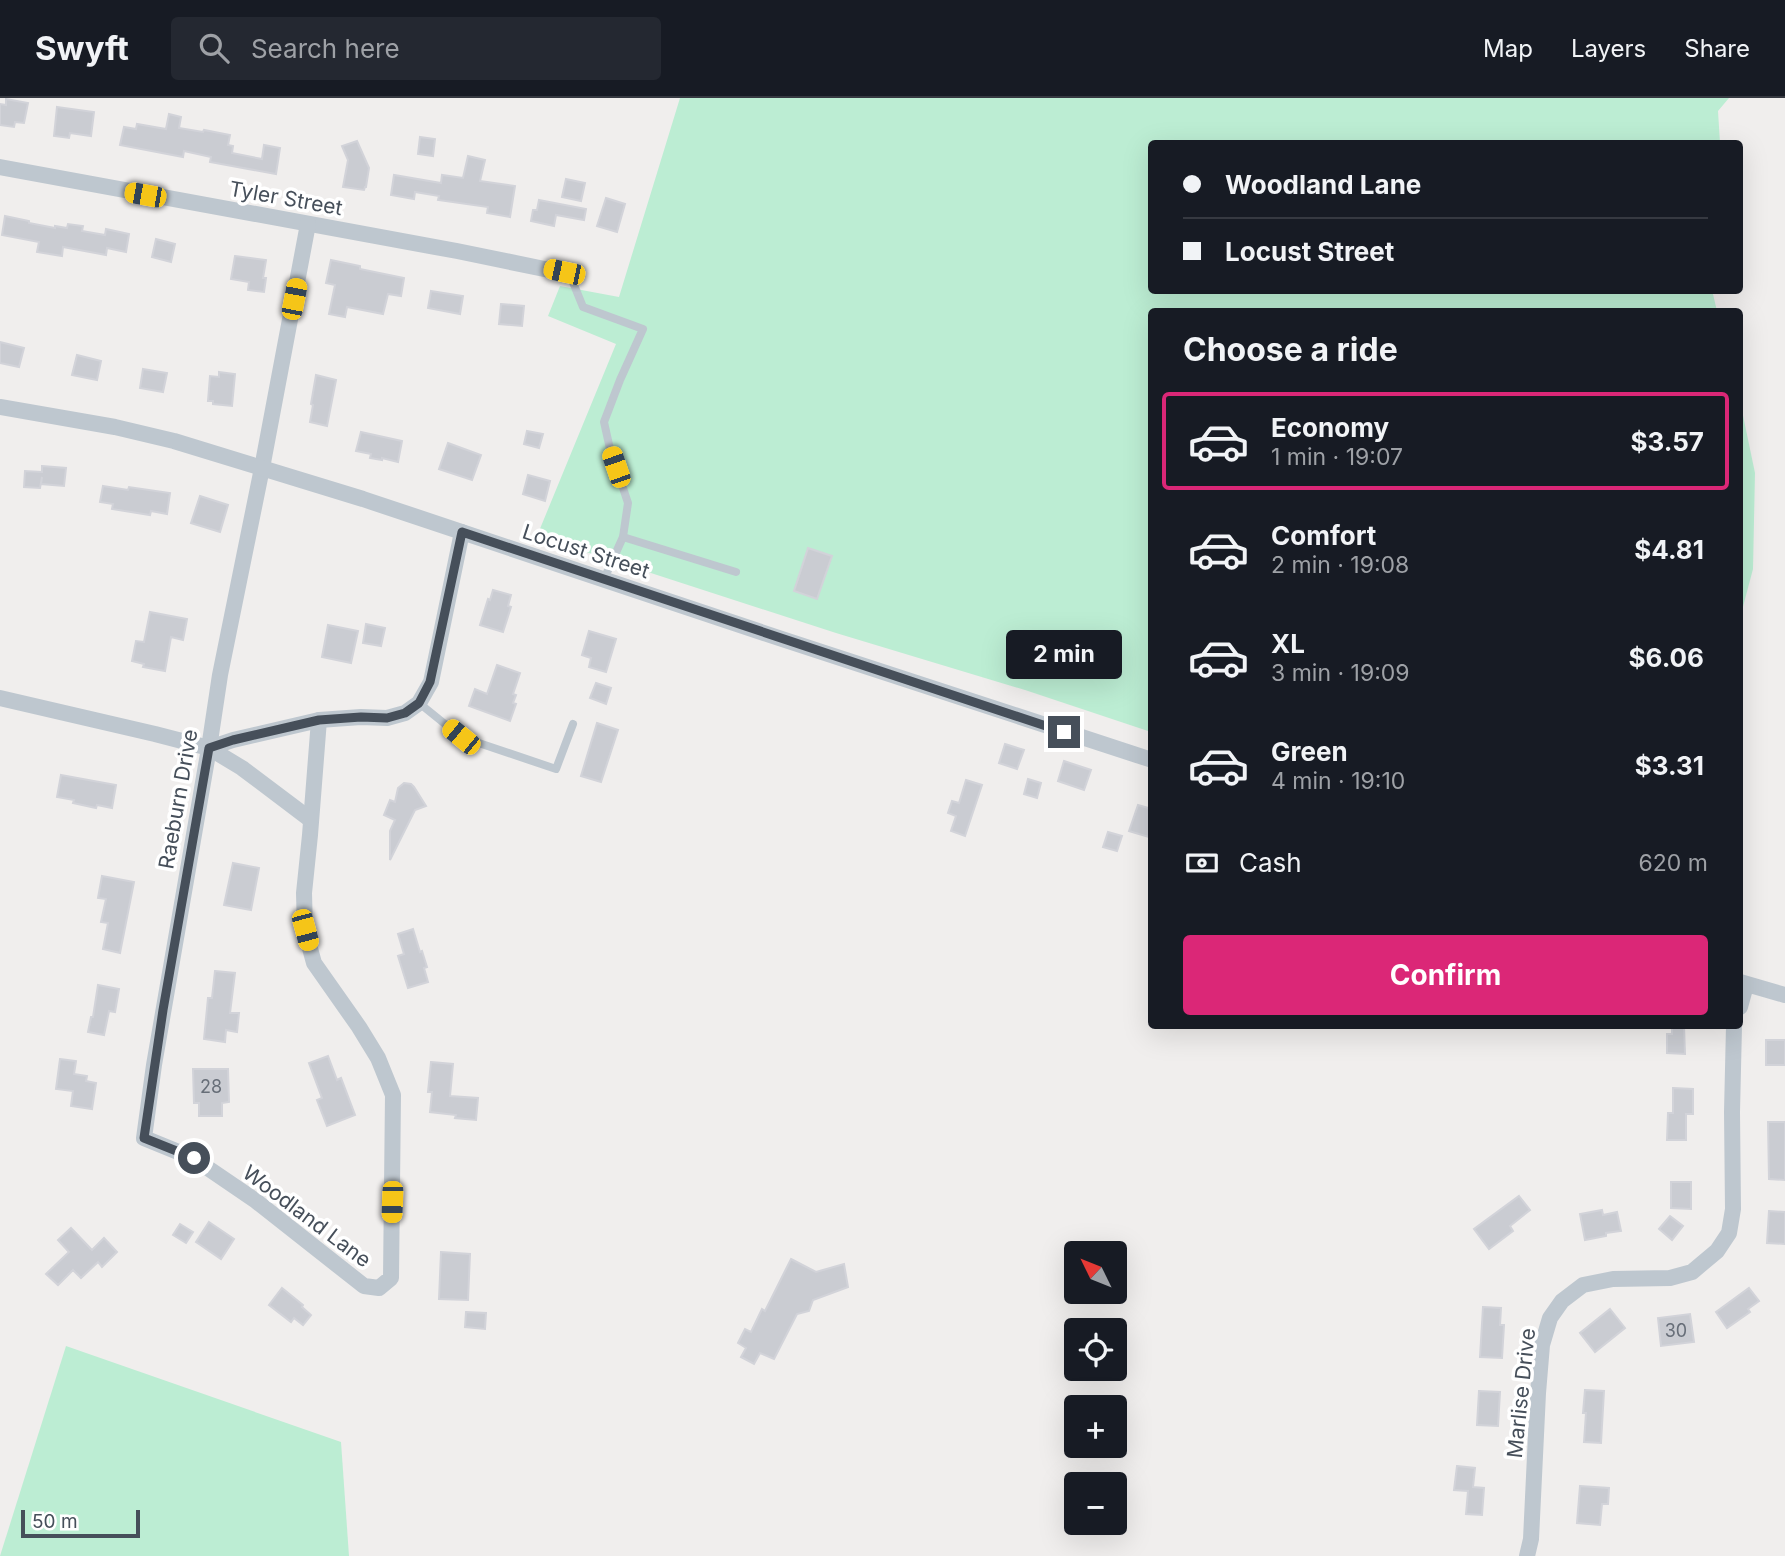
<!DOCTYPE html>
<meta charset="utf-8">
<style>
:root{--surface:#171b24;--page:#242831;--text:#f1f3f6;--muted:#9ea1a6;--line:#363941;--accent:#db2777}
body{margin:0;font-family:Inter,sans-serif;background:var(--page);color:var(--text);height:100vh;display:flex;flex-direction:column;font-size:26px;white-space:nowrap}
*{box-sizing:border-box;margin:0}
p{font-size:23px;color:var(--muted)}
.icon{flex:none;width:38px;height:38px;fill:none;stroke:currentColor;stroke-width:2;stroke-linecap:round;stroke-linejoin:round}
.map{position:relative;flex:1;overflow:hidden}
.drawer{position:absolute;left:1148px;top:210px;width:595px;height:721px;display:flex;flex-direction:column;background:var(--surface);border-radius:7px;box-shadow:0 7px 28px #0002}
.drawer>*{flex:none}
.banner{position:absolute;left:1148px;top:42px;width:595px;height:154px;border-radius:7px;box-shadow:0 7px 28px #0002;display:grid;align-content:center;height:154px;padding:0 35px;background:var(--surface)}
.needle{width:46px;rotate:313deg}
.fabs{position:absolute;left:1064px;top:1143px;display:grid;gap:14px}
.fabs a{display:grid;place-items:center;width:63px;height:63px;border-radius:7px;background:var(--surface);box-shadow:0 7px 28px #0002;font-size:35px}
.scale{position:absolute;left:21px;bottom:18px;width:119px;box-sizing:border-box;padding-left:7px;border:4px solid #464f5a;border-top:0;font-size:19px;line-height:24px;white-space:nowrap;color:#464f5a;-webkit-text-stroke:5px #fff;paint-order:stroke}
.end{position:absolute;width:32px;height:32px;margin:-16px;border:9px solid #464f5a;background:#fff;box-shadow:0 0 0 4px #fff}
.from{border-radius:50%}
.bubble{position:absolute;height:49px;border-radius:7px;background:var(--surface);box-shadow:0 7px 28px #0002;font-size:23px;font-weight:700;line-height:49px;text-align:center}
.car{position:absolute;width:21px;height:42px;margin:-21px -10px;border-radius:9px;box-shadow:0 0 5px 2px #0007;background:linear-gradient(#f5c518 24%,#345 0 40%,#f5c518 0 76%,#345 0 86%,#f5c518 0)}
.banner b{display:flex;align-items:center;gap:24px;height:66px;font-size:26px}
.banner b+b{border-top:2px solid var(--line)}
.banner i{width:18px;height:18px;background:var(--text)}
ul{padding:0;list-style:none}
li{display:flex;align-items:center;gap:21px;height:98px;margin:0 14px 10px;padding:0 21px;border:4px solid transparent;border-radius:7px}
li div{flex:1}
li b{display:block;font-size:26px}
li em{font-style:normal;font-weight:700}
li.selected{border-color:var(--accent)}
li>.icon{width:63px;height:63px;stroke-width:1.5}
h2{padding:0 35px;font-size:32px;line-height:84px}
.pay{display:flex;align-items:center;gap:18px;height:77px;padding:0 35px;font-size:26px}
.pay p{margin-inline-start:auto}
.primary-button{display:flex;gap:14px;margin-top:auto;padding:14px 35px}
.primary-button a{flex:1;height:80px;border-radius:7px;background:var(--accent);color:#fff;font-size:28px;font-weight:700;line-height:80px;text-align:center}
header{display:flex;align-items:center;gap:42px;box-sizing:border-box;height:98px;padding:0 35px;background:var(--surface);border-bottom:2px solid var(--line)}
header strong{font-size:33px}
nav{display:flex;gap:38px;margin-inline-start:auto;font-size:24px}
.search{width:490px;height:63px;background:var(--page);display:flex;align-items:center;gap:18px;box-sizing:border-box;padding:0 24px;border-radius:7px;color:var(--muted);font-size:26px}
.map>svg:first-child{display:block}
.green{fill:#bcedd3}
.building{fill:#caccd2;stroke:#d2d3d9;stroke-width:2}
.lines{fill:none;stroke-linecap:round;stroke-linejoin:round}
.service{stroke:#bec7cf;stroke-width:8}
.minor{stroke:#bec7cf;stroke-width:16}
.route{stroke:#464f5a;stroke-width:9}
.labels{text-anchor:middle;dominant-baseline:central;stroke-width:7;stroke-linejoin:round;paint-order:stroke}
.number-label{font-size:18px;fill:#676e78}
.street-label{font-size:21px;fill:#464f5a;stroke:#fff}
</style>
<header>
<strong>Swyft</strong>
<div class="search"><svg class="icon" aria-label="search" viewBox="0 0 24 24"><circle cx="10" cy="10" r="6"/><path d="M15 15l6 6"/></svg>Search here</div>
<nav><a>Map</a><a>Layers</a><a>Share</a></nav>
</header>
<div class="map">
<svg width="1785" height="1458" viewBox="0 0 1785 1458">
<rect width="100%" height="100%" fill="#f0eeed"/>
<g class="green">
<polygon points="680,0 1729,0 1718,13 1720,45 1152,46 1152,192 1712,192 1717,213 1152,214 1151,634 1025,592 836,535 537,438 616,246 548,218 560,188 619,199"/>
<polygon points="1740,303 1755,375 1753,471 1740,520"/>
<polygon points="66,1248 341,1344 349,1458 0,1458"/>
</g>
<g class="building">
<polygon points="6,1 28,5 24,25 15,24 14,29 0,27 0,6 6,7"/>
<polygon points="57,9 94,14 91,38 70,35 69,40 54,38"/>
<polygon points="169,16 181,19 179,30 203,34 204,32 230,37 228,47 233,48 232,55 262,61 264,47 280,50 276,76 210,64 211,59 184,53 183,59 120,47 124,29 136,31 137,26 166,31"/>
<polygon points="420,39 435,41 433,58 418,56"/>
<polygon points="357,43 369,70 366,89 365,89 364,92 343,89 348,62 342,48"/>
<polygon points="468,58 485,62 480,83 515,88 510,119 487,115 488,109 438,102 439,98 415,94 414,101 391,97 394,77 441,85 442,77 463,80"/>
<polygon points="566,81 585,85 581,103 562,99"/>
<polygon points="606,100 625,106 617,134 597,128"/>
<polygon points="539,102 586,111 584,122 556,117 554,128 531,123 533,112 537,112"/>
<polygon points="5,118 29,123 29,125 55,130 55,128 67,130 68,126 83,128 82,133 105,137 106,131 129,136 126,154 107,150 106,157 63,149 62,158 37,154 39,144 2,137"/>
<polygon points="156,141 175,146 171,164 152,159"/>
<polygon points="235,158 266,162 263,180 266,180 264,194 248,192 249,184 231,181"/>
<polygon points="331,162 360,168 360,171 404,180 401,198 388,196 383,216 347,209 345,219 329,216 335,187 326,185"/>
<polygon points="431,193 463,198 460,216 428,210"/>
<polygon points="501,206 524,208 522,228 499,226"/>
<polygon points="0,244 24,250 19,269 0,265"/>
<polygon points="77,257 101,263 97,282 72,277"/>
<polygon points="143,271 167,275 163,294 140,290"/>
<polygon points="219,274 235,276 232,308 213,306 213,303 208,303 210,278 219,279"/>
<polygon points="316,277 336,282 327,328 310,324 313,307 311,306"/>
<polygon points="527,333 543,336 539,350 524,346"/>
<polygon points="361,334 402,343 398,364 382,360 382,362 370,360 371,356 356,353"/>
<polygon points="448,345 481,357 472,382 439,371"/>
<polygon points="42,368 66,370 64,388 41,386 42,379 40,390 24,389 25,373 42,374"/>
<polygon points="528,377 550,383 545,403 523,396"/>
<polygon points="103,388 128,392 129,389 170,395 167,416 151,413 150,417 112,411 113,406 100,404"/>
<polygon points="200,398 228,407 220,434 191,425"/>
<polygon points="808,450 832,458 817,501 794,493"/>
<polygon points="493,492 511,497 508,508 511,509 503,534 480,527 488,501 490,502"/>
<polygon points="150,514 187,521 183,542 171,539 165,573 143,569 144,566 132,563 136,543 144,544"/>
<polygon points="366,526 385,530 381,548 363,545"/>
<polygon points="328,527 358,533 351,565 322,559"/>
<polygon points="589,533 616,541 606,574 589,569 591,560 582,557"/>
<polygon points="497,567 520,575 513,596 516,597 513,605 516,606 510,623 469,608 475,591 487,596"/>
<polygon points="596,585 611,590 606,606 590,600"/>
<polygon points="597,625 618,632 601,684 581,678"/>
<polygon points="1005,646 1024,652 1017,671 999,665"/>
<polygon points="1064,663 1091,672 1084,692 1058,683"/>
<polygon points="61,677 116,687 112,710 97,707 96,710 73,705 74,702 57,699"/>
<polygon points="1028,681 1041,685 1037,700 1024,696"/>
<polygon points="966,682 982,687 965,738 951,733 956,718 948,715 952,703 959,705"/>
<polygon points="404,685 411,686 414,689 426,708 415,712 390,762 390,733 395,722 384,717 390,702 395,704 398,690"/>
<polygon points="1138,707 1152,711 1152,740 1129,733"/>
<polygon points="1108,734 1122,738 1117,753 1103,749"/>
<polygon points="233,765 259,770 251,812 224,807"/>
<polygon points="102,778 134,784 120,855 103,851 108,825 101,824 106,801 98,800"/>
<polygon points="413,831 420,854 422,853 427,869 424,870 428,884 408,890 398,858 404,856 398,836"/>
<polygon points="215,873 235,875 230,915 239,915 237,934 226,932 225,944 204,941 208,900 212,900"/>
<polygon points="98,887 119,891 115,914 109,913 104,937 88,934 91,919 93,919"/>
<polygon points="1672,928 1684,928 1685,956 1667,955 1667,936 1672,936"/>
<rect x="1766" y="942" width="19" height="25"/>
<polygon points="328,958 337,982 341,980 355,1017 327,1028 317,1002 322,1000 309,965"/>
<polygon points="60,961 76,963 74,976 87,978 86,983 96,985 92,1011 71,1008 73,993 56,991"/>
<polygon points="431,964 453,966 450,998 478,1000 476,1022 455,1020 456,1017 430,1014 432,994 428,994"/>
<polygon points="193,971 228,971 229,1004 222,1005 222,1018 199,1018 199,1005 194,1005"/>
<polygon points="1673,990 1693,991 1693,1016 1686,1016 1686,1042 1667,1042 1668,1015 1673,1015"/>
<polygon points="1768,1024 1785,1024 1785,1082 1769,1081"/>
<polygon points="1671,1084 1691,1084 1691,1111 1671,1110"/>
<polygon points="1519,1098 1530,1112 1510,1128 1513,1133 1489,1151 1474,1131"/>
<polygon points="1602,1112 1603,1117 1617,1114 1621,1133 1606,1135 1606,1138 1585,1142 1580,1116"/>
<polygon points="1769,1113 1785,1114 1785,1146 1767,1145"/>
<polygon points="1670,1118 1683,1128 1672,1142 1659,1131"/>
<polygon points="209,1124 234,1141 221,1161 196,1144"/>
<polygon points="180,1126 193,1134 186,1145 173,1137"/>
<polygon points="71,1130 92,1152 104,1140 117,1154 102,1169 98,1164 81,1180 73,1172 58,1187 46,1176 69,1154 58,1142"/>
<polygon points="441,1154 470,1156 468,1202 439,1201"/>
<polygon points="791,1161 816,1174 844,1166 848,1189 813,1202 809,1213 797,1216 774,1261 760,1255 754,1266 741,1259 746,1250 738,1245 745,1231 751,1234 762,1211 765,1213"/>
<polygon points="282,1190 303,1207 302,1209 311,1217 303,1227 294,1220 291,1224 269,1207"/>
<polygon points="1749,1190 1759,1203 1748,1211 1750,1214 1727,1230 1716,1214"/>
<polygon points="1483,1209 1501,1210 1500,1227 1504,1227 1502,1260 1480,1259"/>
<polygon points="1610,1211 1625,1230 1595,1254 1580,1235"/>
<polygon points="466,1214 486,1215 485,1231 465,1229"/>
<polygon points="1690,1216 1694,1244 1661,1248 1658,1220"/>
<polygon points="1585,1292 1604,1293 1601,1345 1584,1344 1586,1315 1583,1315"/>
<polygon points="1479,1293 1500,1294 1498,1328 1477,1327"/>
<polygon points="1457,1368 1475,1370 1473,1389 1484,1390 1482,1417 1466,1416 1468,1393 1454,1392"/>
<polygon points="1580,1388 1609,1390 1608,1406 1602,1406 1600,1427 1577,1425"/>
</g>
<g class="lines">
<g class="service">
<polyline points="564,175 570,177 583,209 643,231 620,282 604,324 610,351 628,405 623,439 604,481"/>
<polyline points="623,439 736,474"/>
<polyline points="419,605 461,639 556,671 573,626"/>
</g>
<g class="minor">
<polyline points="0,69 457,153 564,175"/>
<polyline points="308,126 262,370 220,577 209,650 154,967 144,1040 193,1060 256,1103 364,1188 379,1190 391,1180 393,997 378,960 359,929 314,865 305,832 304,795 310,737 319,622"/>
<polyline points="0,309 115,329 174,343 363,401 782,541 1152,662"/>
<polyline points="0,600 155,636 209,650 233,642 319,622 361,619 387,620 405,615 419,605 431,584 462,434"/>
<polyline points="209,650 242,670 311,722"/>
<polyline points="1740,884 1785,897"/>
<polyline points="1740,909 1746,887"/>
<polyline points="1527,1458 1531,1441 1538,1295 1542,1247 1550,1220 1562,1203 1583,1187 1613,1181 1670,1180 1692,1174 1717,1153 1729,1135 1733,1111 1732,1014 1734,928"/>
</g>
</g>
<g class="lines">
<polyline class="route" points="194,1060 144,1040 163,912 209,650 233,642 319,622 361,619 387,620 405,615 419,605 430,584 462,434 1064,634"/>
</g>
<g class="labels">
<g class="number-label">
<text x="211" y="988">28</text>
<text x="1676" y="1232">30</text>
</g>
<g class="street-label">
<text transform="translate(286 100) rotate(10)">Tyler Street</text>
<text transform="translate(586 453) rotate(18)">Locust Street</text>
<text transform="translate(178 701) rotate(-80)">Raeburn Drive</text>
<text transform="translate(307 1118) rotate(37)">Woodland Lane</text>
<text transform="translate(1521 1295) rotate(-84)">Marlise Drive</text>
</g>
</g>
</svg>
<div class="fabs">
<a><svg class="needle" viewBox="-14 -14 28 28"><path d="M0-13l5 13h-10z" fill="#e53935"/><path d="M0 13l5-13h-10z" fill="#9ea1a6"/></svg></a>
<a><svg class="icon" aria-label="locate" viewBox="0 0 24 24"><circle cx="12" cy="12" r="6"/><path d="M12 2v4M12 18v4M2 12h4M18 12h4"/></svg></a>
<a>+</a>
<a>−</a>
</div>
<div class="scale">50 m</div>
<i class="end from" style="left:194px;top:1060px"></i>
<i class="end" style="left:1064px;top:634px"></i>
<div class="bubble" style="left:1006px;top:532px;width:116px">2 min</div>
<i class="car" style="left:145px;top:97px;rotate:280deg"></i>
<i class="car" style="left:564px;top:174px;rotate:282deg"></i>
<i class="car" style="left:294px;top:201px;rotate:11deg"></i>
<i class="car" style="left:616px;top:369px;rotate:341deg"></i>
<i class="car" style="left:461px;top:639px;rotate:309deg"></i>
<i class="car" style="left:305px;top:832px;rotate:165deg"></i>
<i class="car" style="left:392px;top:1104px;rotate:182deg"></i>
<div class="banner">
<b><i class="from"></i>Woodland Lane</b>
<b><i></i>Locust Street</b>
</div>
<section class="drawer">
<h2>Choose a ride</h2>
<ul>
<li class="selected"><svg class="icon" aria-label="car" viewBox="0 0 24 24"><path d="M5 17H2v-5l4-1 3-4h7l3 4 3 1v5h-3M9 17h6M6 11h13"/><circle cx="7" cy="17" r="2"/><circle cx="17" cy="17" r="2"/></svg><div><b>Economy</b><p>1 min · 19:07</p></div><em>$3.57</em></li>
<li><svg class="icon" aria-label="car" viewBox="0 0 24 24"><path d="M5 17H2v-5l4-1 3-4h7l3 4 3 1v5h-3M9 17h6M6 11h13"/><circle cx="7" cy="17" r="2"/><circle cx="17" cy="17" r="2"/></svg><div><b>Comfort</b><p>2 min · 19:08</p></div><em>$4.81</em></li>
<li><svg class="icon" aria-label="car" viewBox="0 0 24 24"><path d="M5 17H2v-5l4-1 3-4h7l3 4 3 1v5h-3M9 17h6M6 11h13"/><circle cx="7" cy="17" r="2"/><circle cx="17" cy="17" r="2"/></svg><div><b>XL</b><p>3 min · 19:09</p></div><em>$6.06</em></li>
<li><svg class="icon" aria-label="car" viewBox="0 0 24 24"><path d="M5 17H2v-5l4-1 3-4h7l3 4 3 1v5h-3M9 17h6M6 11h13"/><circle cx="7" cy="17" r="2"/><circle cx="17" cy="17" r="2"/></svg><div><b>Green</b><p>4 min · 19:10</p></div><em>$3.31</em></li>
</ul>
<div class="pay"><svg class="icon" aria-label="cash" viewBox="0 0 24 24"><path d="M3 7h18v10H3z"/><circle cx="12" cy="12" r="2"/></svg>Cash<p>620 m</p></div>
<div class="primary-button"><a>Confirm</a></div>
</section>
</div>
